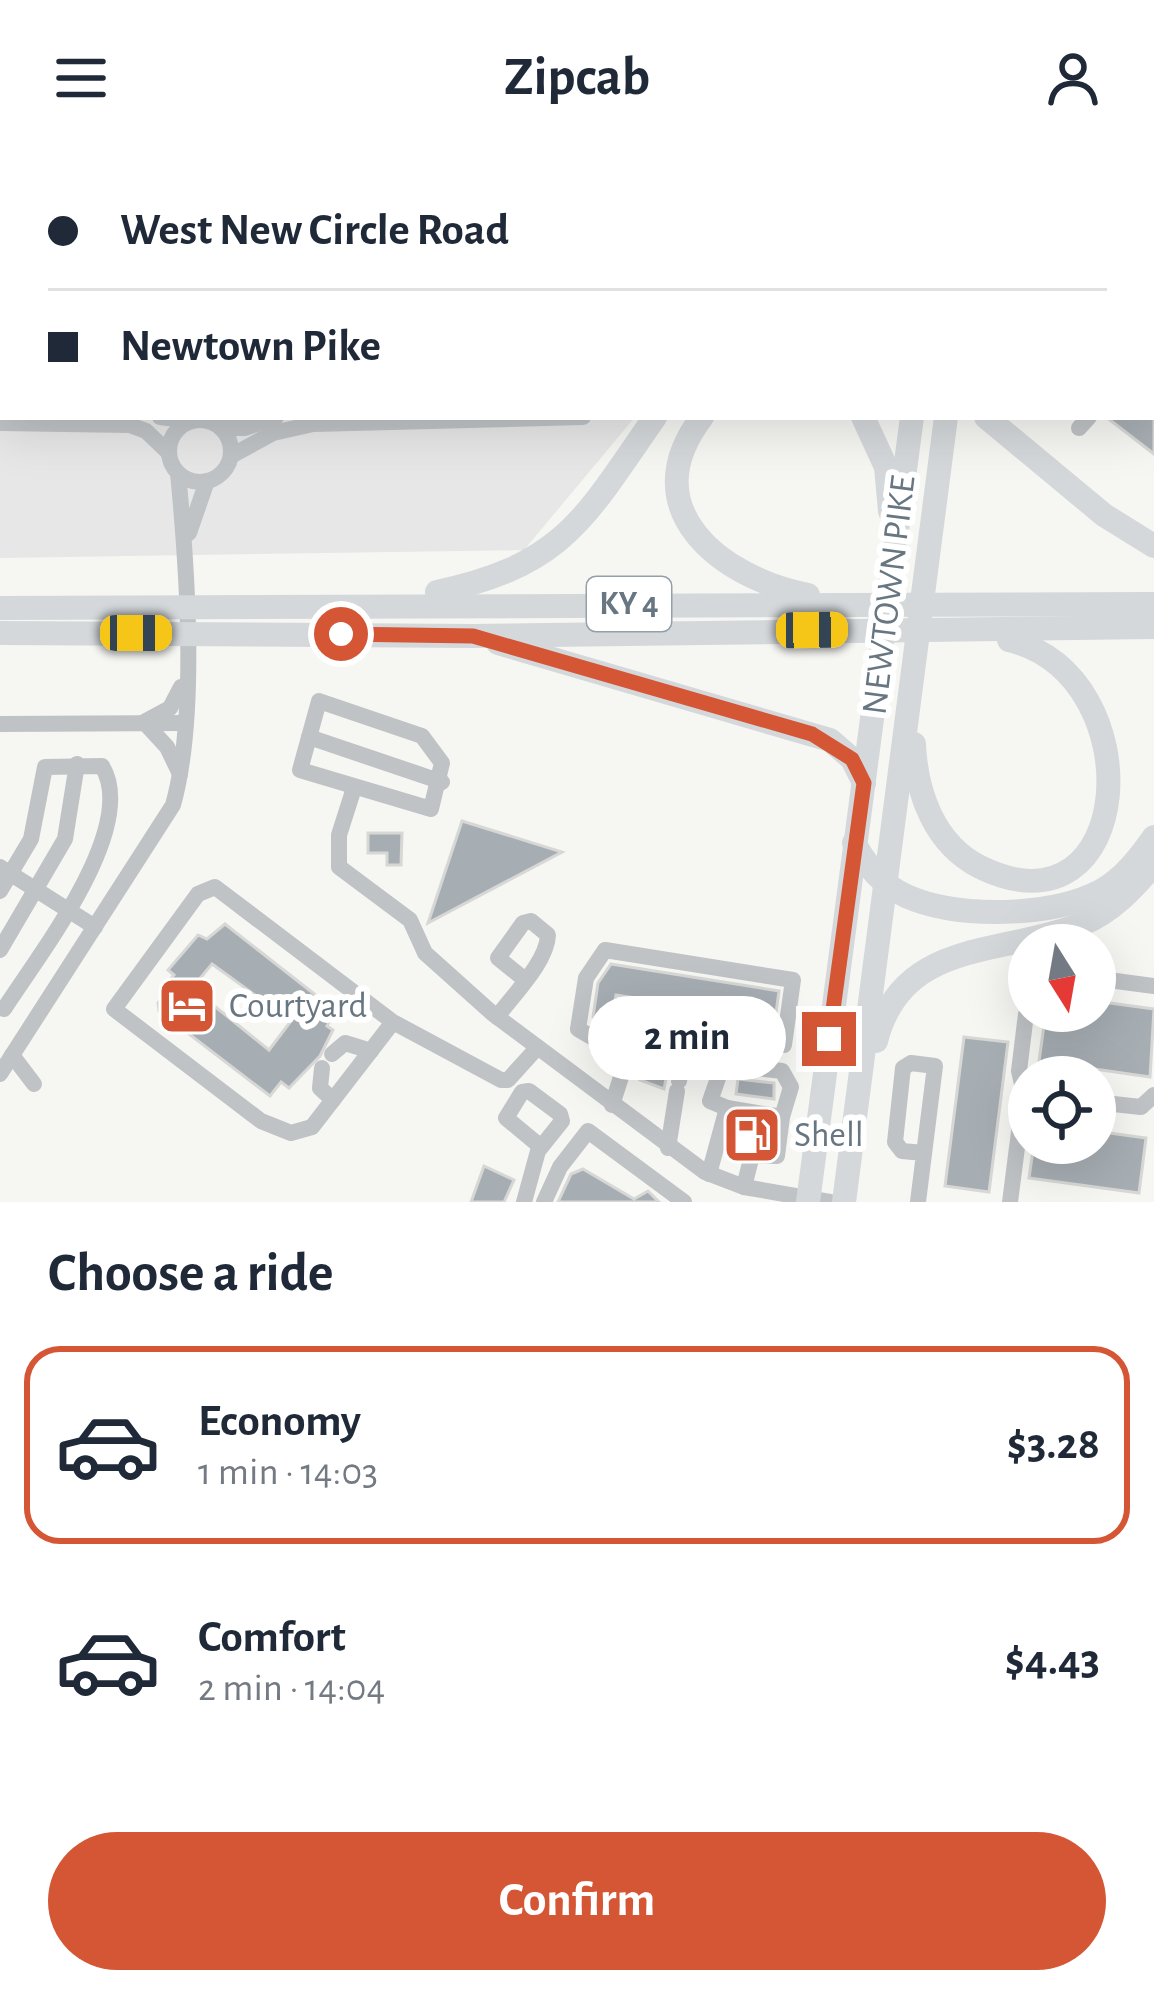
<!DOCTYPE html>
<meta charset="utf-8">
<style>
:root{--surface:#fff;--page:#f2f2f3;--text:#1f2937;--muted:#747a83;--line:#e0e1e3;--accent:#d45635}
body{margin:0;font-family:"Alegreya Sans",sans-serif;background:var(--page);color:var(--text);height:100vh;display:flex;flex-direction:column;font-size:45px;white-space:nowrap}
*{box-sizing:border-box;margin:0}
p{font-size:39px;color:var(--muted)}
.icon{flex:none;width:66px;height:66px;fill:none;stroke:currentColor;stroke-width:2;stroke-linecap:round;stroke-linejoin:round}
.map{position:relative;height:1046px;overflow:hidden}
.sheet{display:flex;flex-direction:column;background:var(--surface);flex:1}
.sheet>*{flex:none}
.guide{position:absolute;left:0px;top:0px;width:1155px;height:264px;box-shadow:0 12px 48px #0002;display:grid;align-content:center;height:264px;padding:0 48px;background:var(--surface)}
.needle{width:78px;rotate:169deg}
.fabs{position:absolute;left:1008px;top:768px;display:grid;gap:24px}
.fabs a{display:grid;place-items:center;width:108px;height:108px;border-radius:50%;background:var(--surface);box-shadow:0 12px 48px #0002;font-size:60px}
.end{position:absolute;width:54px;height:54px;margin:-27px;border:15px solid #d45635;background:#fff;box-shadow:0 0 0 6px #fff}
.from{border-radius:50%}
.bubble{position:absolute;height:84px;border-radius:42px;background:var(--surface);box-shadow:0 12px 48px #0002;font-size:39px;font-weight:700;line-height:84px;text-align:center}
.car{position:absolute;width:36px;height:72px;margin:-36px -18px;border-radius:15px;box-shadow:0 0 9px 3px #0007;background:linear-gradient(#f5c518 24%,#345 0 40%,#f5c518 0 76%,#345 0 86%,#f5c518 0)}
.guide b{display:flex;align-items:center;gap:42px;height:114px;font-size:45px}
.guide b+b{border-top:3px solid var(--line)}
.guide i{width:30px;height:30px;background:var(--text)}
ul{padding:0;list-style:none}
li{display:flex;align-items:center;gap:36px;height:198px;margin:0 24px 18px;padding:0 24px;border:6px solid transparent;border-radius:36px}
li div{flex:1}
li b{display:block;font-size:45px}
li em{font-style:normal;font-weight:700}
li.selected{border-color:var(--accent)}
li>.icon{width:108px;height:108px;stroke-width:1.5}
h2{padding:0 48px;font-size:54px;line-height:144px}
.cta{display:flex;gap:24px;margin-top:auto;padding:24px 48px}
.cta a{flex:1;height:138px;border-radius:72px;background:var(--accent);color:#fff;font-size:48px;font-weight:700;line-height:138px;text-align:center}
header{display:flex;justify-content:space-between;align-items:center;height:156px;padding:0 48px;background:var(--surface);font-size:54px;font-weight:700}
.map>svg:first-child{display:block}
.built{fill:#e6e7e6}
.building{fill:#a7aeb3;stroke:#d7d7d5;stroke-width:3;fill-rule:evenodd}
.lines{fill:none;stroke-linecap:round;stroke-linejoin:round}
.minor{stroke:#bfc3c6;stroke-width:16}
.major{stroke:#d4d8db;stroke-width:21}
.highway{stroke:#d4d8db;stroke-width:24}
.route{stroke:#d45635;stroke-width:15}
.labels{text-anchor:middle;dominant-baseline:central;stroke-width:12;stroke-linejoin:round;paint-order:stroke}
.shield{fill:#fff;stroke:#959fa7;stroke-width:3}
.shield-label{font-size:33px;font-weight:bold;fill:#677681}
.street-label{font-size:36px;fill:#677681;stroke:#fff}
.poi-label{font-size:36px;fill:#677681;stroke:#fff;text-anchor:start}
</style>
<header><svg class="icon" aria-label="menu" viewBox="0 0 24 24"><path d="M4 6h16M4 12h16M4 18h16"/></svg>Zipcab<svg class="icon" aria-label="person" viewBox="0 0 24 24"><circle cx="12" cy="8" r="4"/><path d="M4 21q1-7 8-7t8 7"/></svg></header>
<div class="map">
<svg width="1154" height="1046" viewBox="0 0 1154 1046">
<rect width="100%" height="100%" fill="#f6f6f3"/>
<polygon class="built" points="0,0 921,0 3,3 3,261 635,261 524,394 0,402"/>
<g class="building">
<polygon points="1106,261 1154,261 1154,298"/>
<polygon points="462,665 562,696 428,767"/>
<polygon points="368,677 402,677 401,709 387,709 387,697 368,697"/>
<path d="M225,768L322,844L318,849L332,861L327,870L333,874L320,900L289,932L281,926L270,940L159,855L158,847L171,830L167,827L174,819L168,814L198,779L207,783ZM212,808L291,865L269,894L192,832Z"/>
<polygon points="611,808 779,835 775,864 616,839 610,877 593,861 598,827"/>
<polygon points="1095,845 1154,853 1150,921 1039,905 1046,855 1095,855"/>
<polygon points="964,881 1008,886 989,1036 945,1030"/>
<polygon points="644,889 672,893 664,933 640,924"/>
<polygon points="738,923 774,927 774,943 736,938"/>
<polygon points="736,966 768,972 766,987 730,988"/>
<polygon points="1095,975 1146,982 1139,1037 1029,1022 1034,987 1095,987"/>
<polygon points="484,1010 514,1024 504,1046 471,1046"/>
<polygon points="583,1013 634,1043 648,1035 659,1046 558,1046 571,1018"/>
</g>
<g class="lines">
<g class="minor">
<polyline points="1050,0 1054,3"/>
<polyline points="739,3 741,0"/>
<polyline points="756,3 757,0"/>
<polyline points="1152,76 1154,78"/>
<polyline points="1152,183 1152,186"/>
<polyline points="0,254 3,254"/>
<polyline points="160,261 192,265"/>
<circle cx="200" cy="295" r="31"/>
<polyline points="0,267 130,269 146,275 169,297"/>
<polyline points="221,272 245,272 276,261"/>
<polyline points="1079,272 1089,261"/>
<polyline points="231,300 273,277 313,268 583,261"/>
<polyline points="189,377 207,325"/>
<polygon points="319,545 422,580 442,607 431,653 300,614"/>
<polyline points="0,568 184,567"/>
<polyline points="309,581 442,626"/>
<polyline points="180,618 167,591 144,566 170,552 181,531"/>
<polyline points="354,632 339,679 339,711 410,764 425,797 492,857 705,1016 744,1031 830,1046"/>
<polyline points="0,711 95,771"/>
<path d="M0,735L31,683L45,611L102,610C140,672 37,801 4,853"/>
<polyline points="0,794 65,683 77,608"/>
<polyline points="1101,823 1154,830"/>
<path d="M497,861C513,839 547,806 548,779L531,765L523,767L498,802L524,823"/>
<polyline points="393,866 312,971 291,977 261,965 114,853 198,738 215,731 393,866 501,924 508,924 537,892"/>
<polyline points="332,898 345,887 371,895"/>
<polyline points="12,899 34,928"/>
<polyline points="322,912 320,932 333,944"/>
<path d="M0,918L173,649C198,560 187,411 178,317"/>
<polyline points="1095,946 1141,951 1154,939"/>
<polyline points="612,949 621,921 619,897 578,873 586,822 605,794 793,824 784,889 688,875 679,925"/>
<polyline points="727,952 710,945 723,908 782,915 791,931 782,961"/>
<polyline points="668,992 677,935"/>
<polyline points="709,1018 727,952 782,961 777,1000 752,999 744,1031"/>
<polyline points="524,1046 538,995 562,965 560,958 529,935 522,936 506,962 541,991"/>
<polyline points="544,1046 560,1011 588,975 684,1046"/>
<polyline points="918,1046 935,910 911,907 903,912 895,986 902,995 924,997"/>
<polyline points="1010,1046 1024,937 1019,915 1026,858"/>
</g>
<g class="major">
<polyline points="949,3 949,0"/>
<polyline points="978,3 979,0"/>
</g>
<g class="highway">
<path d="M702,261C632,353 721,422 808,439"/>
<polyline points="863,261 886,311 890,355"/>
<polyline points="986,261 1104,359 1154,390"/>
<path d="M437,436C565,409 585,361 655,261"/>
<polyline points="0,452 1154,448"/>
<polyline points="0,477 473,480 1154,471"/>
<polyline points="498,487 830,584 852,603 864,627"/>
<path d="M914,588C916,636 934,688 980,711C1137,788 1154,519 1009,484"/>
<path d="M854,687C867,710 882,729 906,740C958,763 1051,761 1101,735C1123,723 1140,701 1154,681"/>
<path d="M876,885C902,782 1002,800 1082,768C1112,756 1134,732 1154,708"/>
<polyline points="808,1046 912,261"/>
<polyline points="844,1046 946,261"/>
</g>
</g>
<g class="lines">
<polyline class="route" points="341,478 473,480 812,578 852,603 864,627 829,883"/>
</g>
<defs>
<symbol id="hotel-square" viewBox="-11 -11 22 22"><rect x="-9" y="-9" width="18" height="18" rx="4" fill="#d45635" stroke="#fff"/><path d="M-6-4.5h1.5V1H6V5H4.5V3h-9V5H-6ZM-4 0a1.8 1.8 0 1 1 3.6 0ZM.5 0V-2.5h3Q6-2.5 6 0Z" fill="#fff"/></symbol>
<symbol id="fuel-square" viewBox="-11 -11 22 22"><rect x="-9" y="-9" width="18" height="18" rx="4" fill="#d45635" stroke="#fff"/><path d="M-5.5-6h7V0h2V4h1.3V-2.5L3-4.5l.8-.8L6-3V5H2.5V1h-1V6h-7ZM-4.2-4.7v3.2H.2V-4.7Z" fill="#fff"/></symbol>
</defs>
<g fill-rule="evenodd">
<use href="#hotel-square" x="154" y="817" width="66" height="66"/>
<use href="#fuel-square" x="719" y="946" width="66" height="66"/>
</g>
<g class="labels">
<rect class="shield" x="587" y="421" width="84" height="54" rx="9"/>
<g class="shield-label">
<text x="629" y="448">KY 4</text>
</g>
<g class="street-label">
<text transform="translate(889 439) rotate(-83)">NEWTOWN PIKE</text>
</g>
<g class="poi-label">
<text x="229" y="850">Courtyard</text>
<text x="794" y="979">Shell</text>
</g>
</g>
</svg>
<div class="fabs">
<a><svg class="needle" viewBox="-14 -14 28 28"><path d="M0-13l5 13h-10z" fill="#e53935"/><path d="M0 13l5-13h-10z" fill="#747a83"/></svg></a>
<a><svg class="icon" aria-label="locate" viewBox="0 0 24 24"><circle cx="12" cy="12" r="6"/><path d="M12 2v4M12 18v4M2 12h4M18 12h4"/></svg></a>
</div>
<i class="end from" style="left:341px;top:478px"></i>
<i class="end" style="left:829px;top:883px"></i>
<div class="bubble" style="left:588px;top:840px;width:198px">2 min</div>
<i class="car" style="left:812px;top:474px;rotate:89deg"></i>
<i class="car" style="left:136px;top:477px;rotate:90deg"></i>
<div class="guide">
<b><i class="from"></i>West New Circle Road</b>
<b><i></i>Newtown Pike</b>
</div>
</div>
<section class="sheet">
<h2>Choose a ride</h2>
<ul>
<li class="selected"><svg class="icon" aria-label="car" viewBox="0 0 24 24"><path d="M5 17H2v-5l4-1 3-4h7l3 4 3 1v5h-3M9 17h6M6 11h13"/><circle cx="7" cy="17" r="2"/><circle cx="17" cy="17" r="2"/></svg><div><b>Economy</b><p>1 min · 14:03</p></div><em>$3.28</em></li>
<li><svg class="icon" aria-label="car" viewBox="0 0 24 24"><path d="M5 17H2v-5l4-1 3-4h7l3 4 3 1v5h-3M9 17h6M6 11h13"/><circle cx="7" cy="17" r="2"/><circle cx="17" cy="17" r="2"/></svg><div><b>Comfort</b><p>2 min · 14:04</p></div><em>$4.43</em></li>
</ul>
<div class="cta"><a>Confirm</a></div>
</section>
